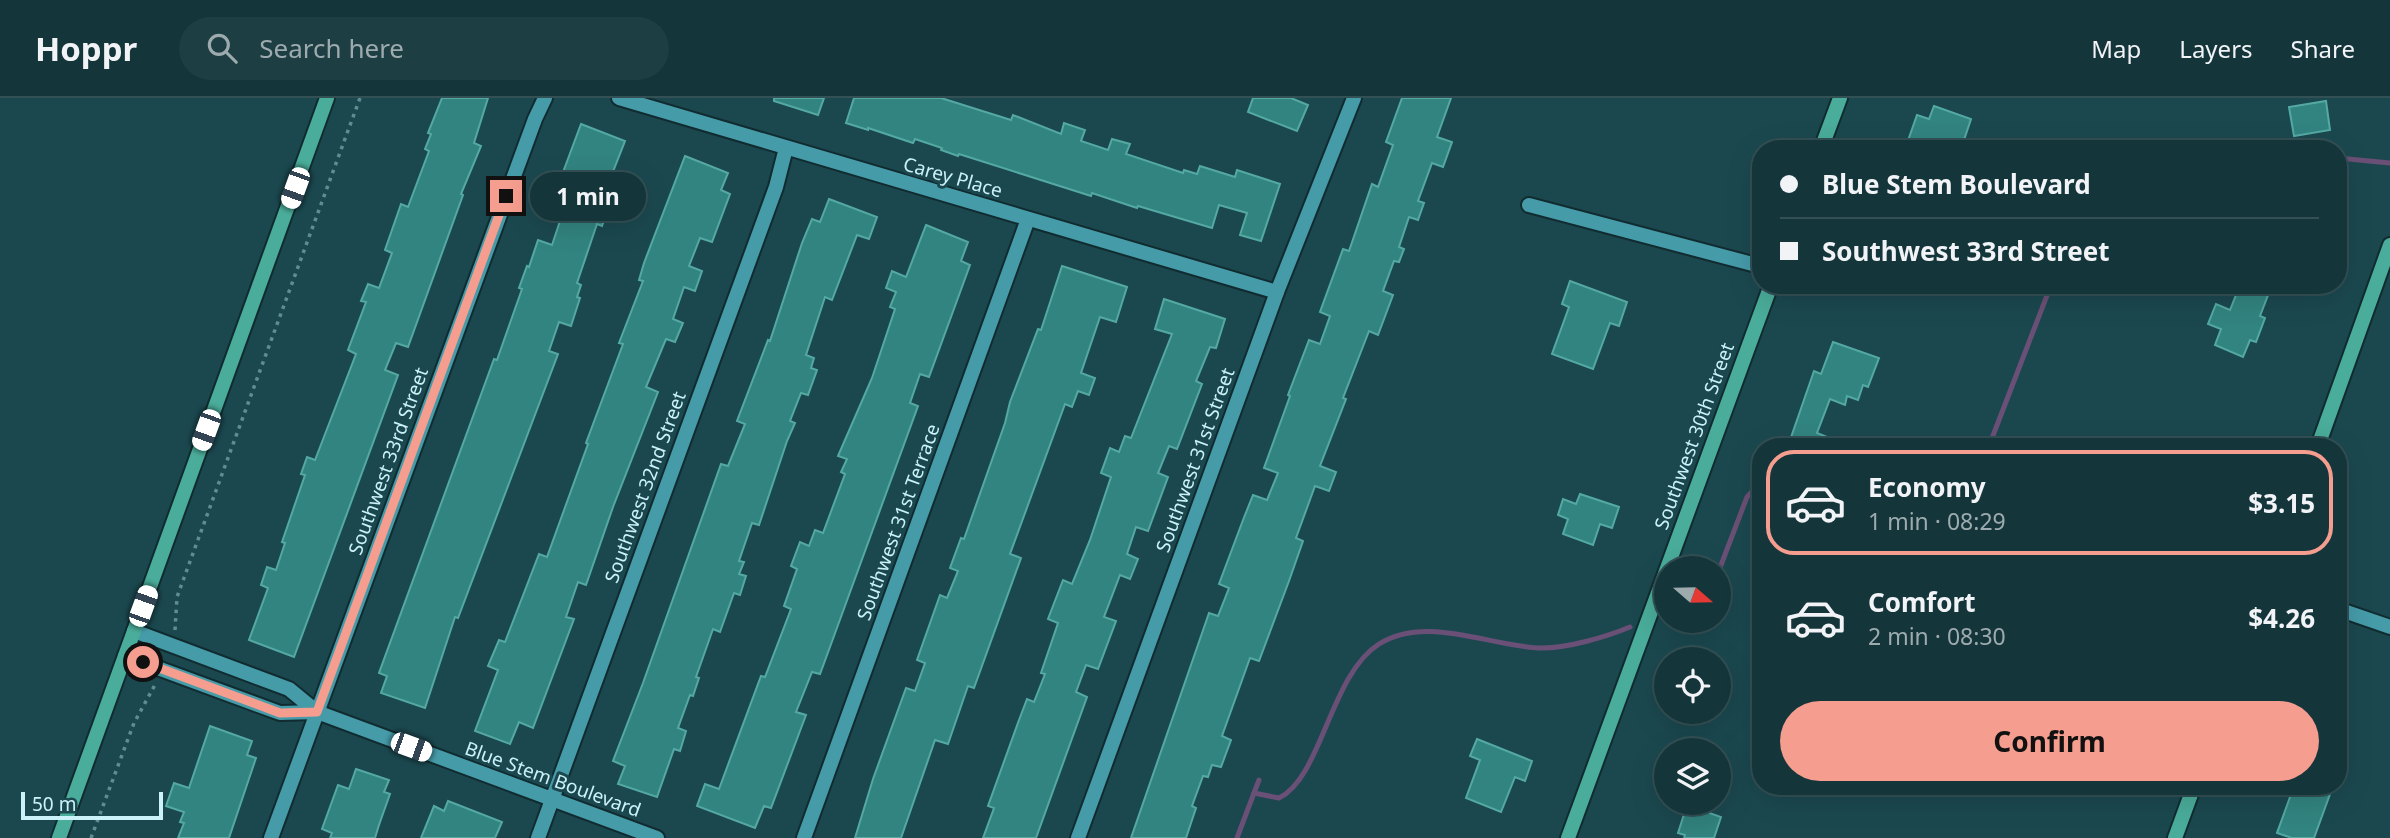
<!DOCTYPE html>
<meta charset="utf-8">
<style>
:root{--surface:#14363b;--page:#1d3e42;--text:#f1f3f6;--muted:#9dabaf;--line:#335055;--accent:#f59d8e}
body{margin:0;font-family:"Noto Sans",sans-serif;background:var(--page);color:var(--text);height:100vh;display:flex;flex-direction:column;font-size:26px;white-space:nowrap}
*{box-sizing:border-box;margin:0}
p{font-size:23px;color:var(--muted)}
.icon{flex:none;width:38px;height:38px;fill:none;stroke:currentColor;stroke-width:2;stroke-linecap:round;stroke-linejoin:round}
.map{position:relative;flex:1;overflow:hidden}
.side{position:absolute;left:1752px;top:340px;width:595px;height:357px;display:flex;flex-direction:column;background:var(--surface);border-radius:28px;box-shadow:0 7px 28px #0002,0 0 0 2px var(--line)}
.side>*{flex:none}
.guide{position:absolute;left:1752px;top:42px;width:595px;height:154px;border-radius:28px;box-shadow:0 7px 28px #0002,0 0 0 2px var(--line);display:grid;align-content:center;height:154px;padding:0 28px;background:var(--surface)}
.needle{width:46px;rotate:110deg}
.tools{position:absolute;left:1654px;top:458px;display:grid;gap:14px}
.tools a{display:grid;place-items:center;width:77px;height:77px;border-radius:50%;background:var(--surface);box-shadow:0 7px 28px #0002,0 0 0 2px var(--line);font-size:35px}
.scale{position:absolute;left:21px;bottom:18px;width:142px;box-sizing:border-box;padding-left:7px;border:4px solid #cbf2f9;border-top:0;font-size:19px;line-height:24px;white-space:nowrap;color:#cbf2f9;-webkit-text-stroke:5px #1b484f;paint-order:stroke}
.end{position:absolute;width:32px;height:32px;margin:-16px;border:9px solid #f59d8e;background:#111;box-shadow:0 0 0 4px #111}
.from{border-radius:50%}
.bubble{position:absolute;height:49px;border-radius:24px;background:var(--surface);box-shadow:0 7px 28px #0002,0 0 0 2px var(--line);font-size:23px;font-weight:700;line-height:49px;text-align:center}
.car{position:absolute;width:21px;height:42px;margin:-21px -10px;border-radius:9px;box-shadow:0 0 5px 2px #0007;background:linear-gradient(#fff 24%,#345 0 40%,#fff 0 76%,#345 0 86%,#fff 0)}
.guide b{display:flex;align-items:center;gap:24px;height:66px;font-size:26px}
.guide b+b{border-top:2px solid var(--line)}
.guide i{width:18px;height:18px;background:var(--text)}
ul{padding:12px 0 0;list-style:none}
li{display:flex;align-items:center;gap:21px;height:105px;margin:0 14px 10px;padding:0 14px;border:4px solid transparent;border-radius:28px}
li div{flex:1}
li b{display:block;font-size:26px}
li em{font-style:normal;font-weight:700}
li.current{border-color:var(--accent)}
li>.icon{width:63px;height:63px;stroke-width:1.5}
.cta{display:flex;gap:14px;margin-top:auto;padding:14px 28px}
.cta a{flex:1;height:80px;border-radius:42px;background:var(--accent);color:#111;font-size:28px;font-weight:700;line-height:80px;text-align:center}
header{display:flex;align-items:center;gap:42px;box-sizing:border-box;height:98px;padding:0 35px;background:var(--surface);border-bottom:2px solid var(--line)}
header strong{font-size:33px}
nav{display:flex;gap:38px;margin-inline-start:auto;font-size:24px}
.search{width:490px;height:63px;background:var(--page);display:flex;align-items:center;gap:18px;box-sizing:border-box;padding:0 24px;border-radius:38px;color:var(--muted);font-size:26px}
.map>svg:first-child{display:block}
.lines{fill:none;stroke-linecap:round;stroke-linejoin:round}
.stream{stroke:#6a5076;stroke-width:5}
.building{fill:#328480;stroke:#54a9a4;stroke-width:2}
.street-casing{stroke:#112c30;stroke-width:18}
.secondary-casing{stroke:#112c30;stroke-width:18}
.path{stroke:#628c93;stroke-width:3.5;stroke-dasharray:3.5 5;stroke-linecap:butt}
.street{stroke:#469ba9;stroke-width:14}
.secondary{stroke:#4aac9a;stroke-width:14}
.route{stroke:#f59d8e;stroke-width:9}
.labels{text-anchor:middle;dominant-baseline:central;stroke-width:6;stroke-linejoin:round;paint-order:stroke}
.street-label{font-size:19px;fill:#cbf2f9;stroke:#1b484f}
</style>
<header>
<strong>Hoppr</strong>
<div class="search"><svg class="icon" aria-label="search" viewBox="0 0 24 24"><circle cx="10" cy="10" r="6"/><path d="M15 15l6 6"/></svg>Search here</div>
<nav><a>Map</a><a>Layers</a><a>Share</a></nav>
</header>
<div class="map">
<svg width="2390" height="740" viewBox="0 0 2390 740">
<rect width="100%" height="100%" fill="#1b484f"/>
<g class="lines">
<g class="stream">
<polyline points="2338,60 2390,65"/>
<polyline points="1989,348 2051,187"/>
<polyline points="1718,475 1747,399 1760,385"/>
<path d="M1259,682L1254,695L1279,700C1322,679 1330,577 1379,546C1427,516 1490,549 1542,550C1568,550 1606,539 1630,529"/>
<polyline points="1237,740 1254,695"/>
</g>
</g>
<g class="building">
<polygon points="442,0 488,0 474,45 481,48 461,96 463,97 408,249 396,245 385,272 398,277 294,559 249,542 268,490 261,487 267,469 276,472 285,445 282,444 305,377 301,376 307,359 315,362 356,256 348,252 366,204 361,203 368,186 379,190 392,155 385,152 401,106 408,109 429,53 425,51 431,36 428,35"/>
<polygon points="774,0 824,0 818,17 774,3"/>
<polygon points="854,0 941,0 1011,22 1013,17 1061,36 1064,25 1085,32 1081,43 1108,52 1112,41 1130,46 1126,56 1183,75 1184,72 1197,76 1200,68 1235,79 1237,72 1280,86 1261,143 1240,137 1247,115 1219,107 1212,130 1138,108 1137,110 1092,95 1091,98 959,56 958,58 941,52 942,50 915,41 913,45 868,30 868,32 846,25"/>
<polygon points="1253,0 1291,0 1308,7 1297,33 1248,14"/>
<polygon points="1402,0 1451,0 1437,39 1452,44 1443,69 1432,65 1418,103 1424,105 1418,122 1409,119 1399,149 1404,151 1399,164 1394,163 1383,193 1393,197 1378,237 1369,233 1343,300 1346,301 1320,368 1336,374 1329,393 1315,388 1296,440 1303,443 1289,483 1259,563 1250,560 1222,638 1231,642 1221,669 1212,667 1208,679 1203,678 1192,708 1196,710 1186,740 1131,740 1209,515 1218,518 1229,490 1219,486 1243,422 1253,397 1267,402 1278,375 1264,370 1290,298 1288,297 1309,242 1320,246 1330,218 1320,214 1343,151 1349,153 1372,86 1378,89 1393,47 1386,44"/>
<polygon points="2326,3 2330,32 2294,38 2289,9"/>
<polygon points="1934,8 1971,21 1961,51 1905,51 1917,17 1929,21"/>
<polygon points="581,26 625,43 607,89 614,92 602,128 597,126 577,185 581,187 577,199 580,200 571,228 559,224 549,253 558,256 458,520 455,519 425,610 381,595 387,578 379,575 494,261 497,262 522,191 519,190 527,168 529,169 538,142 552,147 563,114 559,113 564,97 556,93"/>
<polygon points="685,58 728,75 721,92 730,96 712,144 700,140 689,168 702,173 695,193 684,189 673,221 683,225 675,244 666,241 646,289 658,294 613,409 586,487 578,484 566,519 574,521 533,630 519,624 510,646 475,633 498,572 488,568 499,542 505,544 539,456 547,459 588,346 586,345 623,246 619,245 643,183 639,182 644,165"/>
<polygon points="829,101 877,119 869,141 857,137 832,202 825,199 806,257 814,260 811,270 817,272 808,297 801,295 790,323 795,325 787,343 759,427 752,425 739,463 744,464 739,476 746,478 740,497 734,495 720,534 713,531 696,579 699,580 693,598 690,597 678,630 686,633 680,653 674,651 657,699 618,686 625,668 613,663 643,585 721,366 728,368 745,326 737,323 768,242 770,243 802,145 812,121 820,124"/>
<polygon points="926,127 968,144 961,163 970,167 929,279 920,276 910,305 918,308 830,549 820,576 812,574 796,614 806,617 771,710 764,708 755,730 697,708 705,686 719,691 761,578 765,579 791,511 784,508 797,471 791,468 800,444 809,448 815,432 823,435 845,376 841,374 847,361 838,358 872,280 895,211 890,209 896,194 886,190 892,173 906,179"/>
<polygon points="1062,168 1127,189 1116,224 1100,219 1081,275 1095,280 1089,297 1078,293 1072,309 1065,306 1010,456 1021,460 974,590 968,588 948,646 935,642 901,740 855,740 873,681 906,590 915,593 925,565 917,562 940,497 947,500 958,473 950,470 961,440 964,441 1005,325 1010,304 1038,231 1041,232"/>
<polygon points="1570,183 1627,204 1619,228 1610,225 1593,271 1552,256 1569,209 1562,206"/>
<polygon points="2240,187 2257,187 2270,192 2260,218 2265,220 2256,244 2250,242 2243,259 2215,247 2221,231 2208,226 2216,206 2230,212"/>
<polygon points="1164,201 1225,221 1216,250 1210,249 1196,283 1202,286 1177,351 1169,348 1158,375 1168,379 1148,433 1136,429 1127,456 1138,461 1130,481 1120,477 1104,519 1116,523 1098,571 1086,567 1076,594 1087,599 1036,740 983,740 994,710 988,708 1019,622 1027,601 1034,604 1045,576 1041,575 1058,525 1048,521 1063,482 1072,486 1090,442 1111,379 1101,375 1110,350 1119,354 1125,338 1131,340 1172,236 1155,231"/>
<polygon points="1833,244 1879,260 1868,289 1863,287 1858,302 1847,298 1845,307 1830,301 1817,335 1849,348 1788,348 1814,273 1821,276"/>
<polygon points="1580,396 1619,409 1612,430 1600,426 1593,447 1563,436 1568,421 1558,417 1563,401 1576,406"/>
<polygon points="210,628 252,643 247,657 256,660 229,740 178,740 184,725 180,724 184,714 166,708 174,685 189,690"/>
<polygon points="1477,641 1532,663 1525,683 1515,679 1501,714 1466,700 1480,662 1470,658"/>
<polygon points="356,671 389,682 384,694 390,696 379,727 375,740 330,740 332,735 322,731 338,687 349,691"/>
<polygon points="2294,688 2333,688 2314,740 2292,740 2277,735"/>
<polygon points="448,703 502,724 495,740 421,740 434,708 444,713"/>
<polygon points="1687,707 1721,719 1714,740 1684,740 1685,737 1678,735"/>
</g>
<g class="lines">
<defs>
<g id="street">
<polyline points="619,0 1277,194"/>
<polyline points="1529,107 1760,168"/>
<polyline points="2338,511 2390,529"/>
<polyline points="134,533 289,591 317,614 657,740"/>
<polyline points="125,558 280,615 317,614"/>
<polyline points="271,740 535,21 545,0"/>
<polyline points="538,740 776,89 786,50"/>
<polyline points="804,740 1028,121"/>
<polyline points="1078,740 1277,194 1354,0"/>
</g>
<g id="secondary">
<polyline points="1821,51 1840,0"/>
<polyline points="2318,348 2390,147"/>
<polyline points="59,740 327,0"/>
<polyline points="1568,740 1771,187"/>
<polyline points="2175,740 2194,688"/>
</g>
</defs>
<use href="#street" class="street-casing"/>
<use href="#secondary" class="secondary-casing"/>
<g class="path">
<polyline points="175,532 177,499 360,0"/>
<polyline points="91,740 134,625 156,585"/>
</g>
<use href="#street" class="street"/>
<use href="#secondary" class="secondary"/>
</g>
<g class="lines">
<polyline class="route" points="143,564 280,615 317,614 506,98"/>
</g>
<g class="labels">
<g class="street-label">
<text transform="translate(953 79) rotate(16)">Carey Place</text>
<text transform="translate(1694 338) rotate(-70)">Southwest 30th Street</text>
<text transform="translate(1195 362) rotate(-70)">Southwest 31st Street</text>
<text transform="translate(388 363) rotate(-70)">Southwest 33rd Street</text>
<text transform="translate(645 389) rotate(-70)">Southwest 32nd Street</text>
<text transform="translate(898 424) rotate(-70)">Southwest 31st Terrace</text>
<text transform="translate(553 681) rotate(20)">Blue Stem Boulevard</text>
</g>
</g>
</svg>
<div class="tools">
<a><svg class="needle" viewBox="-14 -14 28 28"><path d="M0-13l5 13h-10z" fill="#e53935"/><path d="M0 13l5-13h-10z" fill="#9dabaf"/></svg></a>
<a><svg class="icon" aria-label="locate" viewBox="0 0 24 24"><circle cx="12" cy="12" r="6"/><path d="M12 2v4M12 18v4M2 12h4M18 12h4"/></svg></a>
<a><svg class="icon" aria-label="layers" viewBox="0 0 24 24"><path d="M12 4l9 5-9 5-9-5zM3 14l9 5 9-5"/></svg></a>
</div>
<div class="scale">50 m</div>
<i class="end from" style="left:143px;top:564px"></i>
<i class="end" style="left:506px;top:98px"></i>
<div class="bubble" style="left:530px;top:74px;width:116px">1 min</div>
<i class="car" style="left:295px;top:90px;rotate:200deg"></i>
<i class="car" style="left:206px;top:332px;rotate:200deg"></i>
<i class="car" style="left:143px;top:508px;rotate:20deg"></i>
<i class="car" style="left:411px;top:649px;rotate:110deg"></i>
<div class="guide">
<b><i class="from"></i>Blue Stem Boulevard</b>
<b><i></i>Southwest 33rd Street</b>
</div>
<section class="side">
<ul>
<li class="current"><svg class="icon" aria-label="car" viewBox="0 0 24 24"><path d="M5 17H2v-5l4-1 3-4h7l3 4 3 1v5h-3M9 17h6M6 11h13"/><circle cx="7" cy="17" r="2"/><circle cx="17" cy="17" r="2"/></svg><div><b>Economy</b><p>1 min · 08:29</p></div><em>$3.15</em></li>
<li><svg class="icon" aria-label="car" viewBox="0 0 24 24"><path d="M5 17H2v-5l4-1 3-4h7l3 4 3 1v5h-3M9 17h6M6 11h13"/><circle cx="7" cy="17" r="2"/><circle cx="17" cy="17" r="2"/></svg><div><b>Comfort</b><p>2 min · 08:30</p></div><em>$4.26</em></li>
</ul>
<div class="cta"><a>Confirm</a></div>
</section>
</div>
